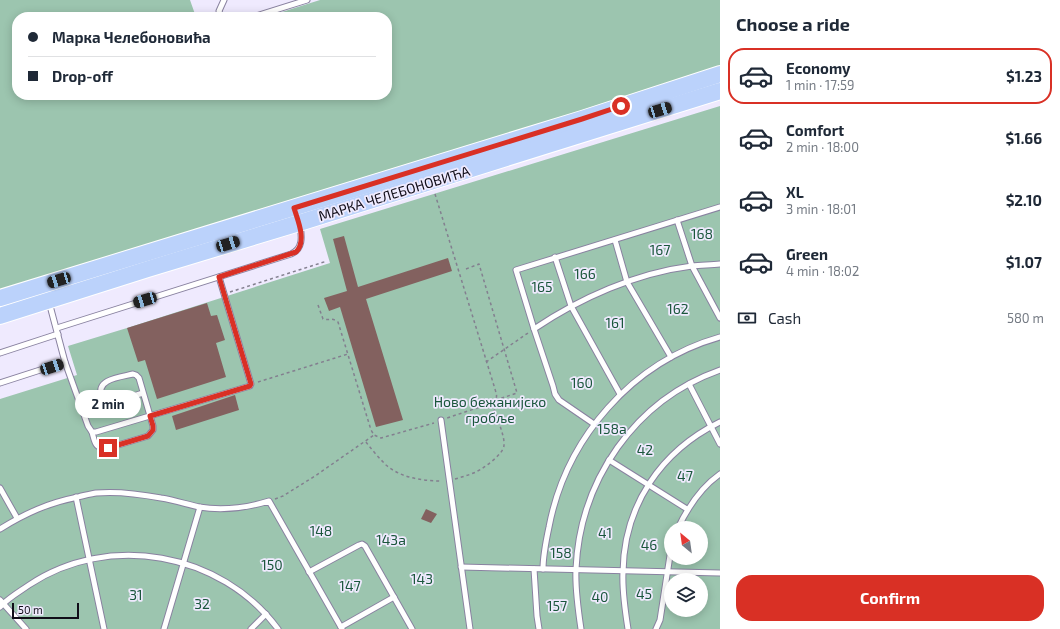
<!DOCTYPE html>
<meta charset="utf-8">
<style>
:root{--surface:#fff;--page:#f2f2f3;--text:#1f2937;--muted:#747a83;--line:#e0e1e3;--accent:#d93025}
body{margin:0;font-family:"Exo 2",sans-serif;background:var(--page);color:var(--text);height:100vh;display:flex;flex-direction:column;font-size:15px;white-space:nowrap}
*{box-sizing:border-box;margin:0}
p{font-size:13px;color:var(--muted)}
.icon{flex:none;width:22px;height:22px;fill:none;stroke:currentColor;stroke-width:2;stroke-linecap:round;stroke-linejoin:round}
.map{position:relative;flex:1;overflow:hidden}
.details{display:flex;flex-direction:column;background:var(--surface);width:340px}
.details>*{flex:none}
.hud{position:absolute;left:12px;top:12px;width:380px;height:88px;border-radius:16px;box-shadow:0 2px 10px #0003;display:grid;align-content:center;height:88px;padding:0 16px;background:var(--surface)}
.needle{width:26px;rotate:331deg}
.controls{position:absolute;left:664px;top:521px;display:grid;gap:8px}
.controls a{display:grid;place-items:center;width:44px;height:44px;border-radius:50%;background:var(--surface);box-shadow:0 2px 10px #0003;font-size:20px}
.scale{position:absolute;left:12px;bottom:10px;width:67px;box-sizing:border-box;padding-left:4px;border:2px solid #100d18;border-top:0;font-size:11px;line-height:14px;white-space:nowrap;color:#100d18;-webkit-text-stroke:3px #efeafe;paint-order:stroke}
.end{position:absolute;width:18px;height:18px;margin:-9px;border:5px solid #d93025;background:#fff;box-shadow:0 0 0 2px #fff}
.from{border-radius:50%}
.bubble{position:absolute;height:28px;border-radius:14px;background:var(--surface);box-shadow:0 2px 10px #0003;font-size:13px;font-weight:700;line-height:28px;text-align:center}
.car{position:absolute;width:12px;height:24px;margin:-12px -6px;border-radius:5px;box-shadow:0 0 3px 1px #0007;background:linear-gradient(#222 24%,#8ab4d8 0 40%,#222 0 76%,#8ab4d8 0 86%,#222 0)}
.hud b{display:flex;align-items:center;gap:14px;height:38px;font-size:15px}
.hud b+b{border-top:1px solid var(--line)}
.hud i{width:10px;height:10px;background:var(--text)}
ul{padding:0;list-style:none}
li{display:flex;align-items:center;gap:12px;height:56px;margin:0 8px 6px;padding:0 8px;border:2px solid transparent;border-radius:16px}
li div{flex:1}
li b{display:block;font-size:15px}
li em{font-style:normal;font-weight:700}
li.active{border-color:var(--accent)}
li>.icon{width:36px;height:36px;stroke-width:1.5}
h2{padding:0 16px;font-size:18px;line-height:48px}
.pay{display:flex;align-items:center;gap:10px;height:44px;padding:0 16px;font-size:15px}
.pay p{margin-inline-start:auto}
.action{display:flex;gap:8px;margin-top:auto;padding:8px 16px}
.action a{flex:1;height:46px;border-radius:16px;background:var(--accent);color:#fff;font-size:16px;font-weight:700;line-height:46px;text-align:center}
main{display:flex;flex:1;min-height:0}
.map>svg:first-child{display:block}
.green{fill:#9cc5af;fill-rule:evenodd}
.building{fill:#83615f}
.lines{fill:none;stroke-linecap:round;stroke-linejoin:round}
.lane-casing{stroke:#8982a0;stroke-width:7}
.primary-casing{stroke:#fff;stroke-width:18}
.path{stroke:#837f8f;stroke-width:1.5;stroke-dasharray:3 3;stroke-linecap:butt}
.lane{stroke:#fff;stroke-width:5}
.primary{stroke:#bbd2fb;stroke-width:16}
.route{stroke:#d93025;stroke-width:5}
.labels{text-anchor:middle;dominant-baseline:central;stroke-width:3.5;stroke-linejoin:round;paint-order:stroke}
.street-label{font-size:14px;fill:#100d18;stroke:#efeafe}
.park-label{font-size:14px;fill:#1a563c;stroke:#efeafe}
</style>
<main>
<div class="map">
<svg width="720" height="629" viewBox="0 0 720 629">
<rect width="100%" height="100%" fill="#efeafe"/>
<g class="green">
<polygon points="0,0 190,0 196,17 17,17 17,95 387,95 387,17 266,17 320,0 720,0 720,67 0,298"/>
<path d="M720,106V629H0V399L77,375L68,346L127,328L330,263L320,229ZM671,528H701V558H671ZM671,580H701V610H671Z"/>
</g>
<g class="building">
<polygon points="344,236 358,287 448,258 452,271 366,299 403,420 376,427 340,307 329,311 324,298 347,291 333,239"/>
<polygon points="207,303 211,316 217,315 225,340 216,343 226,377 157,399 145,360 138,362 127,328"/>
<polygon points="235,395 239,410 176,430 172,416"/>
<polygon points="426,509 437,514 431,523 421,519"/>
</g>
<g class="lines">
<defs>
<g id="lane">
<polyline points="221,17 219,11 224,0"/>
<polyline points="253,17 307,0"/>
<polyline points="677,220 692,266 720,318"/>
<polyline points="615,240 627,282 671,357"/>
<polyline points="555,257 571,306 620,394"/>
<path d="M57,328L291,254C303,249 302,237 300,226"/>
<polyline points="534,329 516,270 720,207"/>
<polyline points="0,353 58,334"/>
<polyline points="65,362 88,426 92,432 96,432 250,386 251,384 219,277"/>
<polyline points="0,383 65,362 49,302"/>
<polyline points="689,384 720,444"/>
<polyline points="441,420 470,629"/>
<path d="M594,424L559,400L555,394L553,386L534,329C580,298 636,273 692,266C702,265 711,265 720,264"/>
<path d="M92,432C95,443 95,449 108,448L148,436L153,430V426L139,378L136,375L133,374C121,377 95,379 102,396C104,401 106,402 111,403L143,393"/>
<polyline points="609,460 687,509"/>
<polyline points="0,488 17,518"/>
<polyline points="76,497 104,629"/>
<path d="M678,528C688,507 700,488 720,474"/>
<path d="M0,529C26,513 48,503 78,497C84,495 91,494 96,493C117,491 140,494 161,498C174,500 186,504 199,507C223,511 246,508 269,501L342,629"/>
<polyline points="461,567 720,573"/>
<polyline points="534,569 537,616 539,629"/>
<path d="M543,569C543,555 546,541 549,527C566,438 632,362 720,337"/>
<polyline points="309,572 359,545 362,544 365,546 412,629"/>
<polyline points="0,600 26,629"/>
<path d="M0,607C8,598 19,592 29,585C108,532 221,552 278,629"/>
<polyline points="341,627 394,597"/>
<polyline points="164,629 200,507"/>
<polyline points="251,629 266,614"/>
<path d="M581,629C578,609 575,589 576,569C580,480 635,400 720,370"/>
<path d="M628,629C625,610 622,591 623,572C624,505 661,451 720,422"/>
<polyline points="656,629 660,620 671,549"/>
</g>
<g id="primary">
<polyline points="0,298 582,119 720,74"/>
<polyline points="0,316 148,269 299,223 720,91"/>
</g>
</defs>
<use href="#lane" class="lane-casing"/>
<use href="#primary" class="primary-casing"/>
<g class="path">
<path d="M435,194L495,389C497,396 498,398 492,403L447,418"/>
<polyline points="466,269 479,264 517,393 496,400"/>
<polyline points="230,292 327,261"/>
<path d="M318,305L323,319C329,321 332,317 338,322L371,430L374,435L381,438L434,423"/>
<polyline points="486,362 528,333"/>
<polyline points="258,382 348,354"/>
<path d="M366,442C372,450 379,458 386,465C401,478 423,481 442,481"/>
<path d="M455,479C462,477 469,475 476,472C484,468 504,454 504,445C505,435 495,414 492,403"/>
<polyline points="275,499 283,496 315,476 374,435"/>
</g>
<use href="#lane" class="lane"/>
<use href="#primary" class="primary"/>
</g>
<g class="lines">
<path class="route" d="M108,448L148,436L153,430V426L150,416L250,386L251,384L219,277L296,252C307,241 298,221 294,208L582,119L621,106"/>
</g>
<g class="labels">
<g class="street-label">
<text transform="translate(394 193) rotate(-17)">МАРКА ЧЕЛЕБОНОВИЋА</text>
</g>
<g class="park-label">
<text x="702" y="233">168</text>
<text x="660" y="249">167</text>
<text x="585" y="273">166</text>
<text x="542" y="286">165</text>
<text x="678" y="308">162</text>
<text x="615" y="322">161</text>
<text x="582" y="382">160</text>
<text x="490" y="401">Ново бежанијско<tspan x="490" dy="16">гробље</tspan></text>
<text x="612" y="428">158a</text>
<text x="645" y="449">42</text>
<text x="685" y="475">47</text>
<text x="321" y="530">148</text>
<text x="605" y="532">41</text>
<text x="391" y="539">143a</text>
<text x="649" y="544">46</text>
<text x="561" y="552">158</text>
<text x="272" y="564">150</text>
<text x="422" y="578">143</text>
<text x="350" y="585">147</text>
<text x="644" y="593">45</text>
<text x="136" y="594">31</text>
<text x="600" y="596">40</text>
<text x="202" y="603">32</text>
<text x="557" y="605">157</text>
</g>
</g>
</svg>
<div class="controls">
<a><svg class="needle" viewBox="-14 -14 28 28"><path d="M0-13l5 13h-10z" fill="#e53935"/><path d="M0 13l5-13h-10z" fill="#747a83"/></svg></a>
<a><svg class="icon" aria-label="layers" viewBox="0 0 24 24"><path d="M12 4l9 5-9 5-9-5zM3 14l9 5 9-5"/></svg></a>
</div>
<div class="scale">50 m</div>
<i class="end from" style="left:621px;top:106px"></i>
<i class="end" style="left:108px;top:448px"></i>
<div class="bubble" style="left:75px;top:390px;width:66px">2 min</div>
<i class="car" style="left:660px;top:110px;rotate:73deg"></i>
<i class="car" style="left:228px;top:244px;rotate:73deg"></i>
<i class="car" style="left:59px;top:280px;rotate:253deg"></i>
<i class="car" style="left:145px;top:300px;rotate:253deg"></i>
<i class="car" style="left:52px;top:367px;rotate:72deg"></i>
<div class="hud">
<b><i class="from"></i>Марка Челебоновића</b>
<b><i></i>Drop-off</b>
</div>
</div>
<section class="details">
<h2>Choose a ride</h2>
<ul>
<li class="active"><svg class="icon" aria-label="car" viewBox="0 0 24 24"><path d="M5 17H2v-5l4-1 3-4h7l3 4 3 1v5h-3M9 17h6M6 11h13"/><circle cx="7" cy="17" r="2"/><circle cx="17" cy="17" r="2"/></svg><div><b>Economy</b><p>1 min · 17:59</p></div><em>$1.23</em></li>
<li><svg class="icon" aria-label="car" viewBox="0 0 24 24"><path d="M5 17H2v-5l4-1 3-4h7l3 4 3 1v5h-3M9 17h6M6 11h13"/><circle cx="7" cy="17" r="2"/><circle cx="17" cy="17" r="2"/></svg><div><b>Comfort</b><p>2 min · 18:00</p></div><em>$1.66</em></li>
<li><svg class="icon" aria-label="car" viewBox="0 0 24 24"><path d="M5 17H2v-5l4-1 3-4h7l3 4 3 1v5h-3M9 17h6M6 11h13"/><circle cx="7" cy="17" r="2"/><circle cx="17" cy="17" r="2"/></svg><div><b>XL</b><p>3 min · 18:01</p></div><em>$2.10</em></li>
<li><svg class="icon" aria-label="car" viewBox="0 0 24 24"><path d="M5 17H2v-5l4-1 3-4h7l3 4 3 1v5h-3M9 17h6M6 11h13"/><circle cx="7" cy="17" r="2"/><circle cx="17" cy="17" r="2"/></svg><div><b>Green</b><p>4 min · 18:02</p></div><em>$1.07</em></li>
</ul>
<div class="pay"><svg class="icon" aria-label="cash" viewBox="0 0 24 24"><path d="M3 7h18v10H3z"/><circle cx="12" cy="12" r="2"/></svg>Cash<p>580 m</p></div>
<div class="action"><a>Confirm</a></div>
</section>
</main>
